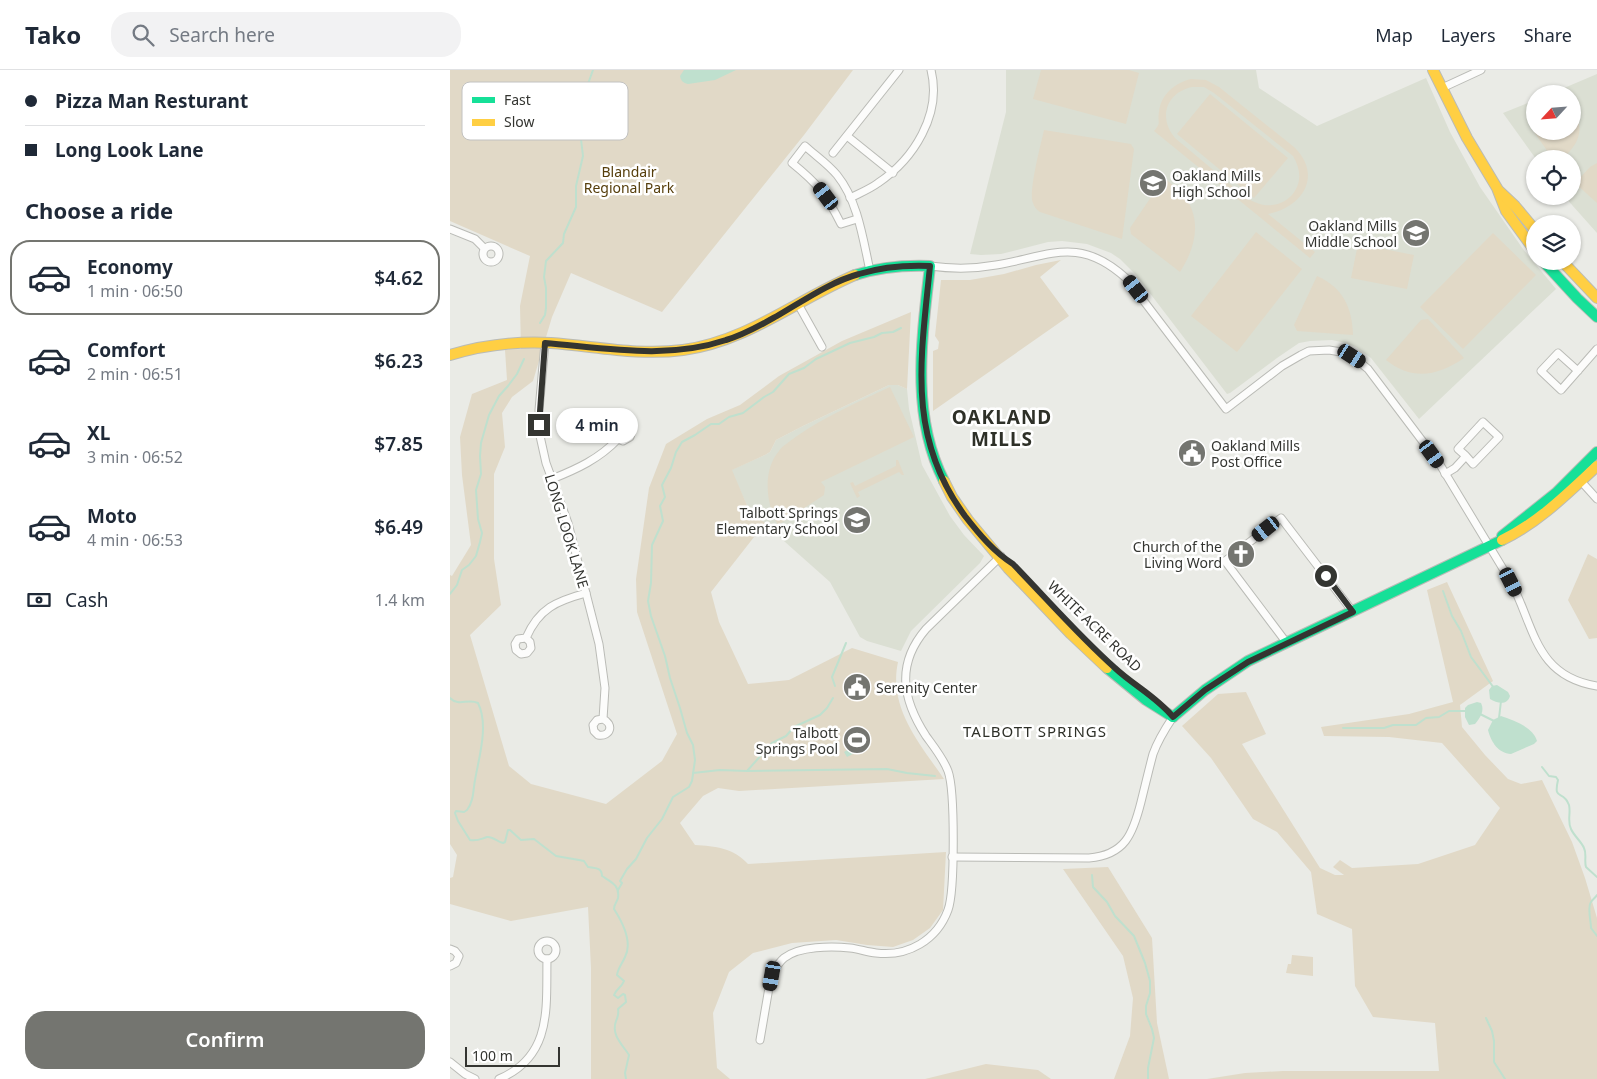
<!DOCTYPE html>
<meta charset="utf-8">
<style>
:root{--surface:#fff;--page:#f2f2f3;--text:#1f2937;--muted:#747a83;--line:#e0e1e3;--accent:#747570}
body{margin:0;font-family:"Noto Sans",sans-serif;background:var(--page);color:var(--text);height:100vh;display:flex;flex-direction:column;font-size:19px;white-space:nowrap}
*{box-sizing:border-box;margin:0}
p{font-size:16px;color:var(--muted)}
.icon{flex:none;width:28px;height:28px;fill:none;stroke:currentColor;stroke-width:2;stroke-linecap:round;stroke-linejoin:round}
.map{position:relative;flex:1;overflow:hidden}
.drawer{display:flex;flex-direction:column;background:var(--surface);width:450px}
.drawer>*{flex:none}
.banner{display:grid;align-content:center;height:110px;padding:0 25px;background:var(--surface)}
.needle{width:32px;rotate:244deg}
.tools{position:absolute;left:1076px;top:15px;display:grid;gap:10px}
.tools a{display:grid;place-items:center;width:55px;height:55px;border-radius:50%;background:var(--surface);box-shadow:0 1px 4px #0004;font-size:25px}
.scale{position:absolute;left:15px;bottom:12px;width:95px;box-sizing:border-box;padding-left:5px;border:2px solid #343531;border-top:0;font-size:14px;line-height:18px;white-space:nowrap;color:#343531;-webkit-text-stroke:4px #fff;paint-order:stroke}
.end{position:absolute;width:22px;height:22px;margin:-11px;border:6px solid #343531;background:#fff;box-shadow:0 0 0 2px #fff}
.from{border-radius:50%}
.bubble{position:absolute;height:35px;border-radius:18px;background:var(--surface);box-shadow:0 1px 4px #0004;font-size:16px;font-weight:600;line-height:35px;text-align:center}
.car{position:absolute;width:15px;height:30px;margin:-15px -8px;border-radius:6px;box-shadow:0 0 4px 1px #0007;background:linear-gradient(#222 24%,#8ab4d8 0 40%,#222 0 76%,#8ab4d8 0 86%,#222 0)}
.banner b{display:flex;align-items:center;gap:18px;height:48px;font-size:19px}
.banner b+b{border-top:1px solid var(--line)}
.banner i{width:12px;height:12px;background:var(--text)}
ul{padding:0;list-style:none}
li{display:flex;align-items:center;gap:15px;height:75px;margin:0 10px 8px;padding:0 15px;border:2px solid transparent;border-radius:20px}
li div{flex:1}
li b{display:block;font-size:19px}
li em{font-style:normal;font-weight:600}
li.on{border-color:var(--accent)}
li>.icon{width:45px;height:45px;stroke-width:1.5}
h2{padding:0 25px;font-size:22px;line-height:60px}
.pay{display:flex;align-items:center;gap:12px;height:55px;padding:0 25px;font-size:19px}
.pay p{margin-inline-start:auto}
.action{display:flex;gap:10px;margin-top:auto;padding:10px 25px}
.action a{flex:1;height:58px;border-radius:20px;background:var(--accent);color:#fff;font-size:20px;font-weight:600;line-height:58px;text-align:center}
header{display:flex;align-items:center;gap:30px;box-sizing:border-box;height:70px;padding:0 25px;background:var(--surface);border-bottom:1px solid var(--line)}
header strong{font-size:24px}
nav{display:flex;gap:28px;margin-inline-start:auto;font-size:18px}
.search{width:350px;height:45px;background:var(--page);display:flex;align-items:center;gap:12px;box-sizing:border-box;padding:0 18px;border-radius:20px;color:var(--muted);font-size:19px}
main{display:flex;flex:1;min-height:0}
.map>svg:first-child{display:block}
.built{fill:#dbdfd3}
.green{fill:#e1d9c7;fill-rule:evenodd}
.water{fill:#bfe0ce}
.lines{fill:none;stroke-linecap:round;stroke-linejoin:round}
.stream{stroke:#bfe0ce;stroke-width:2}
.street-casing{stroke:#babbb6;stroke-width:9}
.fast-casing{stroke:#babbb6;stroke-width:12}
.slow-casing{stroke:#babbb6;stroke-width:12}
.street{stroke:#fcfcfb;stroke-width:7}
.fast{stroke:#16e098;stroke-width:10}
.slow{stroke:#ffcf43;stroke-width:10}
.route{stroke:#343531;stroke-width:6}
.labels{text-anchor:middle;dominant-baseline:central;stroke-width:5;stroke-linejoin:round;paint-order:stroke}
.park-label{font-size:14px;fill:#563e0b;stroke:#fff}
.poi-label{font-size:14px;fill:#343531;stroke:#fff;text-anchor:end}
.street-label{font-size:14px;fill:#343531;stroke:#fff}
.neighbourhood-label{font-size:15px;letter-spacing:1px;fill:#2e3028;stroke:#fff}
.district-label{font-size:19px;font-weight:bold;letter-spacing:1px;fill:#2e3028;stroke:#fff}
.key{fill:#fff;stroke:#c2c2c1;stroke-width:1}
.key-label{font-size:14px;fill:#343531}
</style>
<header>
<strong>Tako</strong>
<div class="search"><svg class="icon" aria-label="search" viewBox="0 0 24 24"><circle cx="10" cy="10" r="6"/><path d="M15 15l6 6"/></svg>Search here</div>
<nav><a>Map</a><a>Layers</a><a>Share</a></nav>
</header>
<main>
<section class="drawer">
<div class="banner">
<b><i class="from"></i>Pizza Man Resturant</b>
<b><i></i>Long Look Lane</b>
</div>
<h2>Choose a ride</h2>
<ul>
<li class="on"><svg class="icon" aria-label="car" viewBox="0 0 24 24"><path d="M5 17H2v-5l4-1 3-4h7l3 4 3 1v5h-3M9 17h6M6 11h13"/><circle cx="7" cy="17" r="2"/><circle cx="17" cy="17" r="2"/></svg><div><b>Economy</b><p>1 min · 06:50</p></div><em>$4.62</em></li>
<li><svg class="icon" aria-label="car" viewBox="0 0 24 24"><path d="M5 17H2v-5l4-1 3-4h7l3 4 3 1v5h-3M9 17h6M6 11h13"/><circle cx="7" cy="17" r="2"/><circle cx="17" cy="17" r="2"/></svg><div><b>Comfort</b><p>2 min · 06:51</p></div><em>$6.23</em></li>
<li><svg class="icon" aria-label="car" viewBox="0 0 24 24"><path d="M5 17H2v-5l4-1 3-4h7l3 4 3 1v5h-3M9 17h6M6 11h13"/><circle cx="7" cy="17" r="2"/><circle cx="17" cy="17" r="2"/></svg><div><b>XL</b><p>3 min · 06:52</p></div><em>$7.85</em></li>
<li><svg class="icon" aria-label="car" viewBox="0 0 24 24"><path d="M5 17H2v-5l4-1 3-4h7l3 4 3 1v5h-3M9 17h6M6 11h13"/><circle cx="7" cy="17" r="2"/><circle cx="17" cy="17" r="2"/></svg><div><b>Moto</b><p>4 min · 06:53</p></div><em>$6.49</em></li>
</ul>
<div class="pay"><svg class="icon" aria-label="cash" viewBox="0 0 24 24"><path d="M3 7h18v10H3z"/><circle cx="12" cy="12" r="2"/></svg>Cash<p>1.4 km</p></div>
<div class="action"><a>Confirm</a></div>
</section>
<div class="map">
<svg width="1147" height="1009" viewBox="0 0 1147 1009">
<rect width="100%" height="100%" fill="#eaebe6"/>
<g class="built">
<polygon points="556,0 806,0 809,18 867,56 976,8 1000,62 1030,117 1073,179 1106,219 969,349 921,288 906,277 896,273 882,270 860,271 849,273 827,288 780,323 777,324 686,205 670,189 661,183 637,174 612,171 598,172 551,184 531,185 520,184 556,42"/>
<polygon points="1147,4 1147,163 1114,126 1122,126 1122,89 1086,89 1053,43 1085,30 1085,61 1122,61 1122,24 1100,24"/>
<polygon points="439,315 448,315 457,319 459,339 472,395 500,446 514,465 534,486 530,493 461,561 451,581 417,571 410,567 380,512 299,440 281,400 315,385 320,382 326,370 353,356"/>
</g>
<g class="green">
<path d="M0,0H403L354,65L212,242L121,203L102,247L83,311L62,327L52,343L55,377L44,404V489L51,535L20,565L59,696L81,714L156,734L212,691L227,664L187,542L186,509L199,418L216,374L257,349L290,335L329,306L392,271L461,242L457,319L448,315H439L353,356L326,370L320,382L315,385L282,400L299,440L315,453L261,522L269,552L298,614L339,610L402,578L448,592C438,638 470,674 494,709L289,721L268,718L253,726L230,753L245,775C265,776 284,778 298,794L496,782L493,840L480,858L463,870L443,877L417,875L386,870L342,873L303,883L279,902L263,943L267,998L280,1009H141V898L138,837L61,851L0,834V808L3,807L7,785L0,774V505L2,506L21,475L12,405L10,367L22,324L57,310L55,280L71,279L70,236L80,186L0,151Z"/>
<polygon points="591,0 679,0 689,3 676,54 583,29"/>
<path d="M741,9L756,10L769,17L844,77C873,105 853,137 818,144L865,182L860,188L704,61C712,52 707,53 709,42C711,24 725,13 741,9ZM742,17H754L764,23L843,86C849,96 852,108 846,119C839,133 821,139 807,133C795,129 786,119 776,111C760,97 743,83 726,69C708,49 715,23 742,17Z"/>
<polygon points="760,24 838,88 804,128 727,64"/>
<path d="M1123,41C1133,54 1131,69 1120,81C1118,83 1114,88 1111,89C1109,90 1106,89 1103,89L1084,62L1085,58V61H1122Z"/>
<path d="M594,60L681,74L684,79L672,169L590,142C587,140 584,137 583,133C578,122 591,74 594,60Z"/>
<polygon points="1147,93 1147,133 1125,113 1140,97"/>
<path d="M714,108C720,113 726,117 732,123C753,148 746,177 730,202L681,164L680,158Z"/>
<polygon points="806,162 852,199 787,282 741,246"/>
<polygon points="1043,163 1086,205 1013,279 970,237"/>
<polygon points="908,174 964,185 957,219 901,208"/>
<polygon points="611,190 590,207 619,246 483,341 483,281 488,279 489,272 485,266 491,210 520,210 554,204 586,195"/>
<path d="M867,206C893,218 902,237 903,265L847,261L844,255Z"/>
<path d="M978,249L1014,288C988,306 962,311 936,290L971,250Z"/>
<path d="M440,317L464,367L371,412L375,417L374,425L328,455C316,434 312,401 329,381C333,375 341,371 347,366C376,346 408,332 440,317Z"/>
<polygon points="446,390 448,390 454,405 452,405 449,402 408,422 410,426 407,428 400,413 403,412 405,416 446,396"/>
<polygon points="1138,484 1147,489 1147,568 1139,569 1118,530"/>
<polygon points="997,512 1043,611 1010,635 1012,657 1035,685 1058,709 1071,714 1092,710 1122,772 1135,808 1147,848 1147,1009 757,1009 795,1003 833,1001 989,1001 985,953 923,947 905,916 902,859 867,844 861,802 827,762 803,749 761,688 732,656 768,624 796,622 816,664 792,674 870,798 885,805 894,805 883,797 890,790 902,798 968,794 1025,775 1050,738 992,673 939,667 874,666 871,657 959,644 1003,632 977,520"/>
<polygon points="658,797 702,868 707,953 719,1009 664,1009 680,966 683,928 673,886 613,799"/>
<polygon points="842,885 863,887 863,906 836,903 838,894 841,894"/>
<polygon points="536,994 588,1000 601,1009 475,1009"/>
</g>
<g class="water">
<path d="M234,0H286L265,10L238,14C233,13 231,11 230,6Z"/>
<path d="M1047,615L1058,622L1060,626C1057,636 1047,633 1040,629L1039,620L1042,616Z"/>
<path d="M1027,632L1031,633C1035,641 1030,648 1025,654L1019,655L1015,647V638L1018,635Z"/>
<path d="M1051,646C1063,650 1083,657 1087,671L1084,674L1061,684C1048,683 1041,672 1038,660L1043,650Z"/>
<polygon points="410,656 420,675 397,687 394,682 402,677 395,664"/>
</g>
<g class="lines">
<g class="stream">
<polyline points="90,253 95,245 96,238 96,218 94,207 96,191 113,173 114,164 126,137 126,116 133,86 130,61 130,40 134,25 143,0"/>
<polyline points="993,521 1002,546 1011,561 1021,587 1044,618"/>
<polyline points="0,524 7,515 12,500 19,495 26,486 30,472 32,463 28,449 26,420 31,404 30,386 31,373 39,345 49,326 58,316 67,304 74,289"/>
<polyline points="385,616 382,607 396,573"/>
<path d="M0,628C9,637 18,628 28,633C39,655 29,687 25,710C23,720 24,731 17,740L14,742L6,741L5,743L8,751L20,770C29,771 30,769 37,767C42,766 48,772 53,773L55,772L58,760H60L71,770L84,769L106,786L129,790L134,791L138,797C146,798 152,798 152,806C161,812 170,815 168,828C167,832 164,834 164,839C173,853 183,872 175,887C172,894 168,898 167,905L174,911C172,917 166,919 164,925L168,928L173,924L175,925L176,932L168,939C169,945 168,946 166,951C161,965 172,974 179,985L175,1003L176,1009"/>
<polyline points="1030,644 1044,651"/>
<polyline points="1049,648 1051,631"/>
<polyline points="893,658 934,658 943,655 966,655 976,648 989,647 999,641 1016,641"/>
<path d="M1092,697L1099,706L1106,707L1108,710C1103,732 1113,719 1119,735C1121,743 1117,751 1121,759C1124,766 1131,771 1134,778C1137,784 1134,791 1136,797L1147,807"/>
<polyline points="297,701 322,673 336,666 344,657 370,645 377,638 383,628"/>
<polyline points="243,703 270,700 297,701 437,699 457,703 485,706"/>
<polyline points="642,805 643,817 657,832 665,846 684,866 695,893 700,911 700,923 696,936 696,944 702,959 704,968 698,998 698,1009"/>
<polyline points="168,820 172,813 170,811 177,799 186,789 197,768 212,749 223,727 239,717 242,711 245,690 243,675 237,663 230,638 220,608 215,586 201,546 198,531 201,513 202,475 213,451 210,436 215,427 212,415 221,398 226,382 232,372 245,365 261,354 269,354 279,347 293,343 314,327 323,322 339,304 354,298 366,289 400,273 424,267 432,263 443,262 451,258"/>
<path d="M1147,825C1145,828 1143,829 1141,832C1137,837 1141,851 1141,858L1147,866"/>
<polyline points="1036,948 1042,961 1044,971 1044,992 1055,1009"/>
</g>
<defs>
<g id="street">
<polyline points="992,18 1031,0"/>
<polyline points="397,66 443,103"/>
<polyline points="383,83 449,0"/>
<path d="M400,128C410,123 420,119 428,113C464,89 492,44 481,0"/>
<path d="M407,149L391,154C376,124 368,114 342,93L355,76C366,86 378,94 387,105C408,131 413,169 420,201"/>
<polyline points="0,159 25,169 34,178"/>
<circle cx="41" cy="184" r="8"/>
<path d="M480,196C502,199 524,199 546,195C600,186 629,165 677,209L776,339L832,296L851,285L859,281L879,280L891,282L902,286L918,299L989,393L1061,512C1085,558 1085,606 1147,616"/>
<polyline points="348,234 372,277"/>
<path d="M95,273L89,340L90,366L96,393L118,453L149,574L155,618L153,649C164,654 161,667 148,665L144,661L143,655L147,650L153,649"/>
<polyline points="1128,301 1108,283 1091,301 1111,320 1147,279"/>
<polyline points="995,404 1005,398 1016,386 1008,379 1033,352 1049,367 1023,394 1016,386"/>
<path d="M102,409C127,399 149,389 168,369L165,364L167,357L172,354L178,356L182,361L180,367L173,371L168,369"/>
<polyline points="1129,409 1147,429"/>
<path d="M76,568L68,569L65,574L66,580L71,584L77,583L81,578L80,572L76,568C89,538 107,531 136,523"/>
<polyline points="836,572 775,491 831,448 903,542"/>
<path d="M502,787L639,788C675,785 683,764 691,732C695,716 699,699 703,684C708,670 715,659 723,647"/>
<circle cx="97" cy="880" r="9"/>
<polyline points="0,879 5,881 9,886 6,893 0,896"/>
<path d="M310,970L321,906C325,899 328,893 334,888C349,876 382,876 400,878C409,879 417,882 426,883C458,887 487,870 498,840C505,821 505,720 498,701C493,688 484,677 476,666C452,629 446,594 476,559L551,486"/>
<polyline points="0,992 15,1004 25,1009"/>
<path d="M49,1009C103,986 96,937 97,889"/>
</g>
<g id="fast">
<polyline points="1093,191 1127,228 1147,247"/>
<path d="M405,205C430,197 454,195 480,196C472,267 460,345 494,411"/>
<polyline points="1052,466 1106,423 1147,382"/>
<polyline points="657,598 696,630 723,647"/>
<polyline points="723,647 755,620 798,591 1052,470"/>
</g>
<g id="slow">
<polyline points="983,0 1017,68 1047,118 1056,141 1085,181"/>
<polyline points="1049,121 1065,136 1085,160"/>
<polyline points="1112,191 1147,228"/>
<path d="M0,285C33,275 66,271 101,273C144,276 189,286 233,280C298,271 346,230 405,205"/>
<polyline points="494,411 502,427 518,450 558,498 621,564 657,598"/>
<path d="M1052,470C1088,453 1118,423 1147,396"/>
</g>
</defs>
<use href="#street" class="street-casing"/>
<use href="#fast" class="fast-casing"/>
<use href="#slow" class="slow-casing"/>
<use href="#street" class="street"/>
<use href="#fast" class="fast"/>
<use href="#slow" class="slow"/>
</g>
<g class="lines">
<path class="route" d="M89,355L95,273C155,278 217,290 276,270C294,265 311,255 327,246C353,231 380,212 409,204C432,197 456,195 480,196C471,288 456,366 515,446C529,464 544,482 563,494C597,529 629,566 665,598C683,615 707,627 723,647L755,620L798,592L903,542L876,506"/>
</g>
<defs>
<symbol id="school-disc" viewBox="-11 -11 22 22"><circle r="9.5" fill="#747570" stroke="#fff"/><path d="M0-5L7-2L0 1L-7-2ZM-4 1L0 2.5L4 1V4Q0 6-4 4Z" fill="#fff"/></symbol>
<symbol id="civic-disc" viewBox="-11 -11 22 22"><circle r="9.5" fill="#747570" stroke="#fff"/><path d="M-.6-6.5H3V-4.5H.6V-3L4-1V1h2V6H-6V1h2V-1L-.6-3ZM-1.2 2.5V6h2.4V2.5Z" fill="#fff"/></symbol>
<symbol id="church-disc" viewBox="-11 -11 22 22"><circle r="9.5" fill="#747570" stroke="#fff"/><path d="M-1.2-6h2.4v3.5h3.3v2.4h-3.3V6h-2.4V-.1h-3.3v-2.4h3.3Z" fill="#fff"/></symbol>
<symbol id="stadium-disc" viewBox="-11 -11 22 22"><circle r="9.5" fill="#747570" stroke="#fff"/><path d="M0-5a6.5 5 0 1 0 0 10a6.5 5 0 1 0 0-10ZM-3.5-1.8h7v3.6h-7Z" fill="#fff"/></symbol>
</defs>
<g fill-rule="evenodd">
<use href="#school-disc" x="687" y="97" width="32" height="32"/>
<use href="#school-disc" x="950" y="147" width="32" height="32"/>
<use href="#civic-disc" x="726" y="367" width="32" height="32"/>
<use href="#school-disc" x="391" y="434" width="32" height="32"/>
<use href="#church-disc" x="775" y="468" width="32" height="32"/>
<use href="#civic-disc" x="391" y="601" width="32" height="32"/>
<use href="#stadium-disc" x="391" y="654" width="32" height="32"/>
</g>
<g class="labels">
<g class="park-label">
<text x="179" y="101">Blandair<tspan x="179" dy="16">Regional Park</tspan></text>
</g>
<g class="poi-label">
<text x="722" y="105" text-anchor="start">Oakland Mills<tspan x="722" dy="16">High School</tspan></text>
<text x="947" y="155">Oakland Mills<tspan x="947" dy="16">Middle School</tspan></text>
<text x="761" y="375" text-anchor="start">Oakland Mills<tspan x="761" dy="16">Post Office</tspan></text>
<text x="388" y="442">Talbott Springs<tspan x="388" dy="16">Elementary School</tspan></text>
<text x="772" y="476">Church of the<tspan x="772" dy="16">Living Word</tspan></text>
<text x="426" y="617" text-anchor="start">Serenity Center</text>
<text x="388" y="662">Talbott<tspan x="388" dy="16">Springs Pool</tspan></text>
</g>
<g class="street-label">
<text transform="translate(117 461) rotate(73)">LONG LOOK LANE</text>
<text transform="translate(645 556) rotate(44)">WHITE ACRE ROAD</text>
</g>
<g class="neighbourhood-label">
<text x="585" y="661">TALBOTT SPRINGS</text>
</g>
<g class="district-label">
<text x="552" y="347">OAKLAND<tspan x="552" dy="22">MILLS</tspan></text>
</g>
</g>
<rect x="12" y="12" width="166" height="58" rx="8" class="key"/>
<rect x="22" y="27" width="23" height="6" fill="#16e098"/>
<rect x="22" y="49" width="23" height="7" fill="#ffcf43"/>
<g class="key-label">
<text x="54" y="35">Fast</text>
<text x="54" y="57">Slow</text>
</g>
</svg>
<div class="tools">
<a><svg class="needle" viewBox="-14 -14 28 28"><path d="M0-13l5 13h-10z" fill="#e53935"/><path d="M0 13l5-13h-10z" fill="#747a83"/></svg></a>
<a><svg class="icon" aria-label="locate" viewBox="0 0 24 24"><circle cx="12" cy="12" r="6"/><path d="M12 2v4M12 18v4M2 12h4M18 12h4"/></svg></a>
<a><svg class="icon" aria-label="layers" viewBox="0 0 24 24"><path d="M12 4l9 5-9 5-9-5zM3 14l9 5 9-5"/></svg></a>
</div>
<div class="scale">100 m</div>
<i class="end from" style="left:876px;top:506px"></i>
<i class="end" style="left:89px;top:355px"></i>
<div class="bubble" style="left:106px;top:338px;width:82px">4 min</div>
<i class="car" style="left:376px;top:126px;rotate:323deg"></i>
<i class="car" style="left:686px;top:219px;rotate:322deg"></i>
<i class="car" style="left:902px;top:286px;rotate:123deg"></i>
<i class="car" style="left:982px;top:384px;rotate:144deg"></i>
<i class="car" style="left:816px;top:459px;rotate:232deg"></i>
<i class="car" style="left:1061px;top:512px;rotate:153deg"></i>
<i class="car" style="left:322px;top:906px;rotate:190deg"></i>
</div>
</main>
